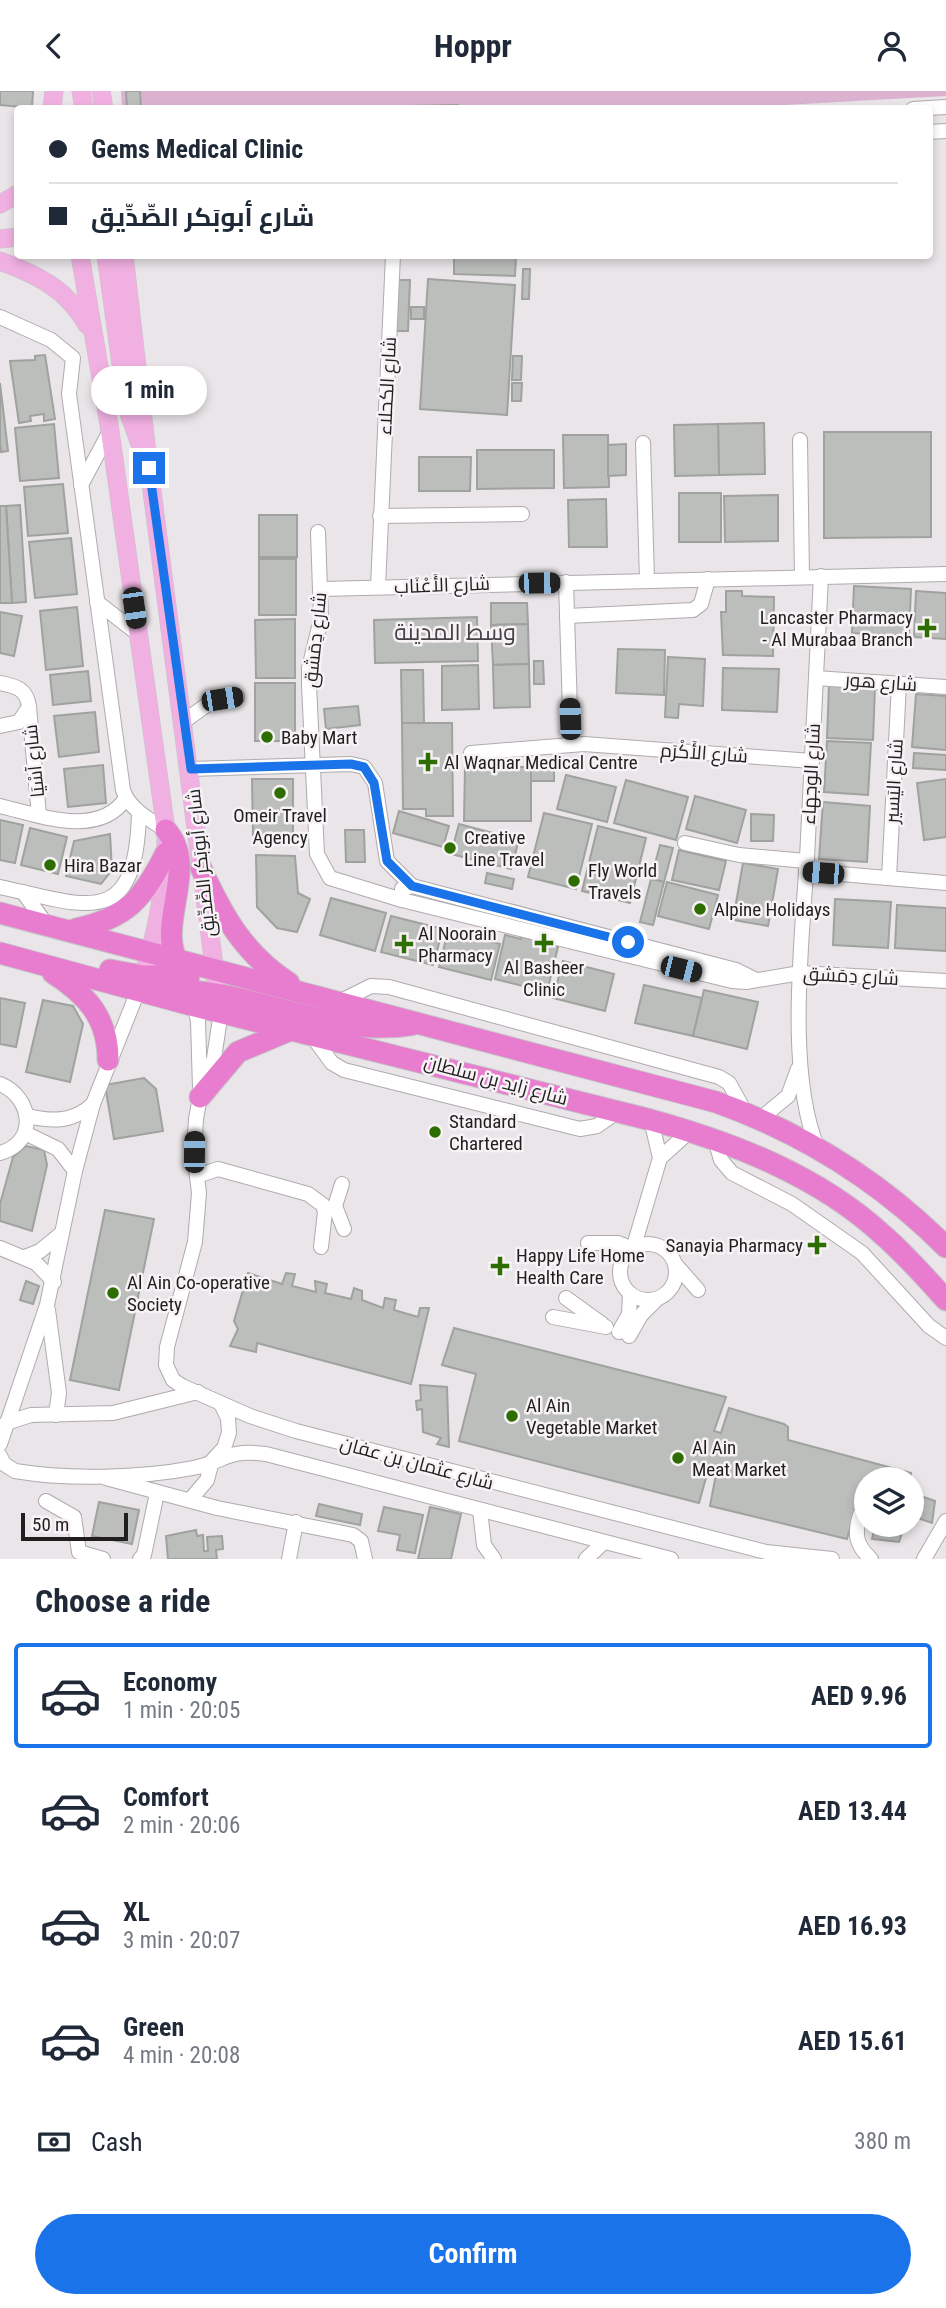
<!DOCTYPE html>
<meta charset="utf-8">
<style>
:root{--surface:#fff;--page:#f6f6f7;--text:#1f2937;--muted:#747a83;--line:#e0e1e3;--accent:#1a73e8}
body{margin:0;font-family:"Roboto Condensed",Cairo,sans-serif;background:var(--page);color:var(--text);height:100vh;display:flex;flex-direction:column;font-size:26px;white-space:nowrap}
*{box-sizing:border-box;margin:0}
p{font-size:23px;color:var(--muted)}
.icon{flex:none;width:38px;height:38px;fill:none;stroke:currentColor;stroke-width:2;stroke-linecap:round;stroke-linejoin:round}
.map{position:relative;height:1468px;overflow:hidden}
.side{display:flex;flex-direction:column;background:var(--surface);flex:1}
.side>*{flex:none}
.guide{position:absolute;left:14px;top:14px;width:919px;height:154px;border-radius:7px;box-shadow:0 4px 10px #0003;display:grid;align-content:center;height:154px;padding:0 35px;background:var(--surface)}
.tools{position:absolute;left:854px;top:1376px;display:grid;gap:14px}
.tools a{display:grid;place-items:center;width:70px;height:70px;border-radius:50%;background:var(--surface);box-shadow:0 4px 10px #0003;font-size:35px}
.scale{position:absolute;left:21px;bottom:18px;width:107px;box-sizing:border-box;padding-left:7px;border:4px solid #201e1f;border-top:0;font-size:19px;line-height:24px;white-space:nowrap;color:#201e1f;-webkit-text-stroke:5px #f7f2f5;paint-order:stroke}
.end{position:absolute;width:32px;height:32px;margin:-16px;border:9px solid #1a73e8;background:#fff;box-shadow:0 0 0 4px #fff}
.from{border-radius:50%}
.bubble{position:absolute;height:49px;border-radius:24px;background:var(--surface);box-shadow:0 4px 10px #0003;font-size:23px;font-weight:700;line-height:49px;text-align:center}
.car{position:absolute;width:21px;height:42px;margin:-21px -10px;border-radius:9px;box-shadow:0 0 5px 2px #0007;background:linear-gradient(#222 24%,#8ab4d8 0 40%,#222 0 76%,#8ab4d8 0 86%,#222 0)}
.guide b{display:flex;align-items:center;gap:24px;height:66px;font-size:26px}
.guide b+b{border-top:2px solid var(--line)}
.guide i{width:18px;height:18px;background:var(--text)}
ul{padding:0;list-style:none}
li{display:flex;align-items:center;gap:21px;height:105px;margin:0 14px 10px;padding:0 21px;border:4px solid transparent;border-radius:7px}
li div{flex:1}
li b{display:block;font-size:26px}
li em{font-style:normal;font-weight:700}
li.current{border-color:var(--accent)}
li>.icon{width:63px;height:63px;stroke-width:1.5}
h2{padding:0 35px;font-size:32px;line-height:84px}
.pay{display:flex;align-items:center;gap:18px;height:77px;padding:0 35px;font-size:26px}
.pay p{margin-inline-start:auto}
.button{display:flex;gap:14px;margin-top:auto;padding:14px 35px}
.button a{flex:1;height:80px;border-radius:42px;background:var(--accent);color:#fff;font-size:28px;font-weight:700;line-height:80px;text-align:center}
header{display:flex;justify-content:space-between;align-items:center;height:91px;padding:0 35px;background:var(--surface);font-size:32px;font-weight:700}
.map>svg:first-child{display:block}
.green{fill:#dbb3d0}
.building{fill:#bbbeba;stroke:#9fa29e;stroke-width:2}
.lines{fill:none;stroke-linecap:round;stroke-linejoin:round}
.minor-casing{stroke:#afaaae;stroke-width:16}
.major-casing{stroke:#c5c4c5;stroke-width:19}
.highway-casing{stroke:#c5c4c5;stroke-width:23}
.minor{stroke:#fff;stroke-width:14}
.major{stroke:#f1b0e2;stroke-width:18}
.highway{stroke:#e87ccf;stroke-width:21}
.route{stroke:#1a73e8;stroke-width:9}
.poi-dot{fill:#2e6d00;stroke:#f7f2f5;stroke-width:2.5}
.labels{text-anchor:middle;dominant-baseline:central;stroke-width:5;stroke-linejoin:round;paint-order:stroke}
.street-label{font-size:19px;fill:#201e1f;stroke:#f7f2f5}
.poi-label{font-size:19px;fill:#201e1f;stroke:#f7f2f5;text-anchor:start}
.quarter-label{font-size:23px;fill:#454144;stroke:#f7f2f5}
</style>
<header><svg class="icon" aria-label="back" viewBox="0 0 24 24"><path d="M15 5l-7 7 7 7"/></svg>Hoppr<svg class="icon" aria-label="person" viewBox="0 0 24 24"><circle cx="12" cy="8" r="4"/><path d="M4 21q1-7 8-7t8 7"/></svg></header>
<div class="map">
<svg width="946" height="1468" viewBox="0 0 946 1468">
<rect width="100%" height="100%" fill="#e9e5e8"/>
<polygon class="green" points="121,0 946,0 946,5 710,18 122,18"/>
<g class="building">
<polygon points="0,0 33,0 32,17 0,14"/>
<polygon points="126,0 140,0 141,18 127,18"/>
<polygon points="458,14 458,18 411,18 411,15"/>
<polygon points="454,164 516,164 515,185 454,183"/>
<polygon points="523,178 530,178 529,208 522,208"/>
<polygon points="428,188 515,194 507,324 420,318"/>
<polygon points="398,189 410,189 408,240 396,240"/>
<rect x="411" y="216" width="13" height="12"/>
<polygon points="45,264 55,328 44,330 44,323 30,325 31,330 19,332 10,270 35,269 35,265"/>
<polygon points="513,265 522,265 521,289 512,289"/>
<polygon points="0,292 8,360 1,361 0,351"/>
<polygon points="512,292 522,292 521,310 512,310"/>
<polygon points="764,332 765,383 719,384 718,333"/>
<polygon points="54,333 59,387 20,390 15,337"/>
<polygon points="718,333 719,384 675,385 674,334"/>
<polygon points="824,341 931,341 931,446 824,447"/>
<polygon points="563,344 608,344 609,396 564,397"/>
<polygon points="626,353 626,384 608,385 608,354"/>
<polygon points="477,359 554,359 554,397 477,398"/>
<polygon points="419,366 471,366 470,400 419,400"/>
<polygon points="63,393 68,442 28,445 24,396"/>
<rect x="679" y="402" width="42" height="49"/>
<polygon points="778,404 778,450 725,451 724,405"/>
<polygon points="606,408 607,456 569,456 568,409"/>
<polygon points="20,414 26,511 12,512 6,415"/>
<polygon points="0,415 6,415 12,512 0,512"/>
<rect x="259" y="424" width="38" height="42"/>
<polygon points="71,447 77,503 35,507 29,451"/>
<rect x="259" y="468" width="37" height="56"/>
<polygon points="854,495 911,498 909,545 852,542"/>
<polygon points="726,500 742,500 742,505 774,506 773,565 723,564 721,521 726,521"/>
<polygon points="916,500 946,502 946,548 914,546"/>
<polygon points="491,512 527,512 528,533 491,534"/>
<polygon points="77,516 83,575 46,579 40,520"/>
<polygon points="0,521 22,525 14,565 0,562"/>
<polygon points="477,526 478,570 375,572 374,529"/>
<polygon points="295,528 295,587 256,587 255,529"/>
<polygon points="528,533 529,573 493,574 491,534"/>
<polygon points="618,558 665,559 664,604 616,602"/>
<polygon points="668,566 705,568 703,615 679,613 678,627 665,626"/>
<polygon points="534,570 543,570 544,593 534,593"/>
<polygon points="529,573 530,616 494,617 493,574"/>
<polygon points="478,574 479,618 442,619 442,575"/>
<polygon points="723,577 779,578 777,621 722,619"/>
<polygon points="401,579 423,579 424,632 402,632"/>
<polygon points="88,580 91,610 53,614 50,584"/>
<rect x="255" y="592" width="40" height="58"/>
<polygon points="829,594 875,596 873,649 827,647"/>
<polygon points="916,603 946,605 946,659 912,656"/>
<polygon points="358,615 360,634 326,638 324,618"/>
<polygon points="95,621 99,661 59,666 54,625"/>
<polygon points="402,632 452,632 453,725 426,725 426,718 403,718"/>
<polygon points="827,650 871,652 868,704 824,701"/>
<polygon points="914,662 946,664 946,679 913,677"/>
<polygon points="103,674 106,712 68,716 64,678"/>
<polygon points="465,676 531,676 531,730 464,730"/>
<rect x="531" y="676" width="23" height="14"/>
<polygon points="566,684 616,696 607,731 557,718"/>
<polygon points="252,688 293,688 293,744 253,744"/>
<polygon points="946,688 946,746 924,749 917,692"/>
<polygon points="626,689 688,706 676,749 614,732"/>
<polygon points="695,705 746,719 737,752 686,738"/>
<polygon points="823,711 870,715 867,771 819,768"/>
<polygon points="399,720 449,735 443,756 393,742"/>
<polygon points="544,722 592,733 576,798 528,786"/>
<polygon points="751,723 774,724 773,750 751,750"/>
<polygon points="0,729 23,734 15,772 0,769"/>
<polygon points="459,733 519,749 511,778 451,763"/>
<polygon points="598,735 646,747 630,812 582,800"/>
<polygon points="30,737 67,746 58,783 21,774"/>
<polygon points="345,739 364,739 365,771 346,771"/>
<polygon points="110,743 112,779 101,793 66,785 74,750"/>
<polygon points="660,754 673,757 664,791 651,788"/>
<polygon points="679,759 726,770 719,799 672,789"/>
<polygon points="256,764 295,765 298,802 310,808 297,841 277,837 257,816"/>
<polygon points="743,772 778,778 768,835 733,829"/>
<polygon points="487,782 514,788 512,798 485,792"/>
<polygon points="651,788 664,791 653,834 640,831"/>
<polygon points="667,791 718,804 709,838 658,825"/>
<polygon points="331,807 386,822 375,860 320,844"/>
<polygon points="835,808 891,811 888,857 833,854"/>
<polygon points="897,814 946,817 946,860 895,857"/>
<polygon points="391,825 443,838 433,874 381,861"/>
<polygon points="448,840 500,853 491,889 439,876"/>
<polygon points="505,844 521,848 522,845 558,856 547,901 495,888"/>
<polygon points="563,870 614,883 605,920 553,907"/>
<polygon points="644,894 702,907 693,945 635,932"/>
<polygon points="704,899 758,911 747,958 693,945"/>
<polygon points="0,907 25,912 16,956 0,953"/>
<polygon points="43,909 73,915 83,933 70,991 26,981"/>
<polygon points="144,987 156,998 163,1040 114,1048 105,994"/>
<polygon points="26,1055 44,1059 47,1074 32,1140 0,1130 0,1113 13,1066"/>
<polygon points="105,1119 154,1128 119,1299 70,1289"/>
<polygon points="248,1182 282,1193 286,1182 295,1183 292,1195 316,1201 315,1190 327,1193 325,1202 351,1208 354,1197 362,1200 362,1209 383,1217 385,1207 396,1209 394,1219 418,1226 420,1217 429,1217 411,1293 257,1252 256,1261 230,1255 238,1238 234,1230"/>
<polygon points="26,1190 39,1195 33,1213 20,1209"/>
<polygon points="454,1237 726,1306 714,1340 721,1342 729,1317 784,1333 788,1336 788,1349 911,1382 910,1388 866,1388 866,1415 857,1412 847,1448 710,1415 717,1378 709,1376 699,1412 459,1350 476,1283 442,1274"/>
<polygon points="420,1294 447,1296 449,1356 437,1353 441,1347 423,1341 422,1318 417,1319 416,1310 421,1309"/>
<polygon points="912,1402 935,1410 932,1432 912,1425"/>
<polygon points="99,1411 139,1419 132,1453 92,1445"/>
<polygon points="319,1413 362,1423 360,1434 316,1425"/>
<polygon points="384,1416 423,1424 415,1462 397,1459 400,1444 378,1440"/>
<polygon points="430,1416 461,1423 451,1468 418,1468"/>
<polygon points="876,1433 905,1433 899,1451 872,1448"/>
<polygon points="196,1439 197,1445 203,1444 204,1460 208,1460 207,1446 222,1445 223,1458 216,1459 217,1468 168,1468 166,1445"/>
</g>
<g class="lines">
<defs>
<g id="minor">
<polyline points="913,18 946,16"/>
<polyline points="929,41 946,40"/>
<path d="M0,226L51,249L73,267L69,303L123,699C129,718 150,729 166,739"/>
<polyline points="800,349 802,485"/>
<polyline points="643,352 647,489"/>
<polyline points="81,394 110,340"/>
<polyline points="380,425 522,423"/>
<polyline points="318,441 321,528 309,577 309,594 317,763 330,787 402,809 732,890 746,891 800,882 946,890"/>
<polyline points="566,491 571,653"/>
<polyline points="378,496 393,164"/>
<polyline points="321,498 946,483"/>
<polyline points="97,511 138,543"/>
<polyline points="567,525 693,519 701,513 708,488"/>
<polyline points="816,587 946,596"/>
<path d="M0,592C16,595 27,598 29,616L19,631L0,635"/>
<polyline points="29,616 39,724"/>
<polyline points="183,631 208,613 237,606"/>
<polyline points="471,662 584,653 812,670"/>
<polyline points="190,678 351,673 364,676 375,692 387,770 412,795"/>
<path d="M0,715C38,724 99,748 126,707"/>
<polyline points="685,752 739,764 806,770"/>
<polyline points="806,780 946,792"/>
<polyline points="889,787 899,593"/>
<path d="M0,796C87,815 136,840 139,722"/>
<polyline points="23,801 46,833"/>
<polyline points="402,809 402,798 412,795 736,879 756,889"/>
<polyline points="193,910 198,930 200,997"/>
<polyline points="341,910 371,895 389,896 719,986 729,992 745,1021"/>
<polyline points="221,921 214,967 200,1006 196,1028 194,1061 199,1102 195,1151 167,1256 166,1274 173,1289 182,1295 250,1325 296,1340 766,1461 832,1468"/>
<polyline points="310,942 332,972 344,979 580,1038 597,1035 617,1021"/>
<path d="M0,993C32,1006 39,1051 0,1062"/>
<path d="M28,1025C52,1031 74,1031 93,1013"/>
<polyline points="760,1028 788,1005 798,978"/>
<polyline points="25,1042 58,1058 75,1080"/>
<polyline points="715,1048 721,1069 732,1082 792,1113 862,1162 929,1235 946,1247"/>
<path d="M818,1058C786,982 802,850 807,767C812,673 817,579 821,485"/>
<polyline points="660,1067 690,1040"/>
<polyline points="197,1085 218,1078 308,1103 323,1114 325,1121 321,1156"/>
<polyline points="342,1093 335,1115 344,1138"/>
<polyline points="588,1152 618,1152 633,1158 660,1067 651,1029"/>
<circle cx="648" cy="1181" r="28"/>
<polyline points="0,1157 36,1172 54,1191"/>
<polyline points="25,1166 40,1160 62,1142"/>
<polyline points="676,1174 698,1199"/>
<polyline points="566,1207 602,1233"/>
<polyline points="48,1219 59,1302 56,1324"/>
<polyline points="553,1226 606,1236"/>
<polyline points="619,1241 629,1223 630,1203"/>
<polyline points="629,1245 641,1224 657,1208"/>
<polyline points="6,1332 31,1324 113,1322 198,1301"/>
<polyline points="0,1353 47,1214 75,1080 93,1013 138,900"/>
<path d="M0,1365L4,1373L15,1380C68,1389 141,1387 193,1377C227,1370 226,1358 266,1363L671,1468"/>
<polyline points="106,1387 217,1417 353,1444 361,1450 365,1468"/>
<polyline points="190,1409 207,1389 212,1370 224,1357 229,1342 228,1327 221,1313"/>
<polyline points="46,1410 74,1426 79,1461 103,1468"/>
<polyline points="480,1419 484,1454 494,1468"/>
<path d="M860,1424C854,1444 856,1454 871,1468"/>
<polyline points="140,1468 144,1464 157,1402"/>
<polyline points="289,1468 296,1431"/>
<polyline points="586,1468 604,1451"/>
<polyline points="924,1468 946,1430"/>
</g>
<g id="major">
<polyline points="81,0 84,18"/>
<polyline points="101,0 104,18"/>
<polyline points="52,18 54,0"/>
<polyline points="0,113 18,103"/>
<polyline points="0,148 18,146"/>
<path d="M80,164L110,340L166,739C167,792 156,847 139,897"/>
<polyline points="106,164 127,317 140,353"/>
<polyline points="124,164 147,362 216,890"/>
<path d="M0,170C38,184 67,198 87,234"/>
</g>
<g id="highway">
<path d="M166,739C201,779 153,834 180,875"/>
<path d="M201,777C223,825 244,863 289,892"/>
<path d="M0,822L716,1011C803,1042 881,1091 946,1156"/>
<path d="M76,838C127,827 143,808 166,762"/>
<path d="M0,862L195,915L651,1029C734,1052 819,1085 883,1144C906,1164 926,1187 946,1209"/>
<polyline points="110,879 143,885 189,885"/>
<path d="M53,882C87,904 108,927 108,969"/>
<path d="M168,899C250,897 330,947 411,934"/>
<polyline points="200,1006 238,961 293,938"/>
</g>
</defs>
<use href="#minor" class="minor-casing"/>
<use href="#major" class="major-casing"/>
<use href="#highway" class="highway-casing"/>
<use href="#minor" class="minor"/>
<use href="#major" class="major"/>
<use href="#highway" class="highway"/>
</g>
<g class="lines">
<polyline class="route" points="149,377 191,678 351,673 364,676 374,692 387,770 412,795 628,851"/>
</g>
<g class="poi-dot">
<path d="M923.5 526.5h7v7h7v7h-7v7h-7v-7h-7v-7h7z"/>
<circle cx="267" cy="646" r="7"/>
<path d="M424.5 660.5h7v7h7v7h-7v7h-7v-7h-7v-7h7z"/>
<circle cx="280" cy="702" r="7"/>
<circle cx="450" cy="757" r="7"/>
<circle cx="50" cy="774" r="7"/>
<circle cx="574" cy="790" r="7"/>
<circle cx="700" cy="818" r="7"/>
<path d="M540.5 841.5h7v7h7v7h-7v7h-7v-7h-7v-7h7z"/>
<path d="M400.5 842.5h7v7h7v7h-7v7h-7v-7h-7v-7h7z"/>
<circle cx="435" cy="1041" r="7"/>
<path d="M813.5 1143.5h7v7h7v7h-7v7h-7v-7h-7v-7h7z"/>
<path d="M496.5 1164.5h7v7h7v7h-7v7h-7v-7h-7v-7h7z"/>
<circle cx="113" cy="1202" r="7"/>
<circle cx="512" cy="1325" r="7"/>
<circle cx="678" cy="1367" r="7"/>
</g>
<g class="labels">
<g class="street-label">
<text transform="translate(387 295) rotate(-87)">شارع الكحلاء</text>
<text transform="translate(442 494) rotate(-2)">شارع الأَعْنَاب</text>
<text transform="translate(315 549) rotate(-84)">شارع دِمَشق</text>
<text transform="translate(881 591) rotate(4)">شارع هور</text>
<text transform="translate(704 662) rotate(4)">شارع الأَكْرَم</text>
<text transform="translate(34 670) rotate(-96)">شارع آسْيَا</text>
<text transform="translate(811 683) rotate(-87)">شارع الوجهاء</text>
<text transform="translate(894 690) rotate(-87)">شارع اليَسير</text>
<text transform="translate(201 772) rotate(-96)">شارع أبوبَكر الصِّدِّيق</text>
<text transform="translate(851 885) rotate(3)">شارع دِمَشق</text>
<text transform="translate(496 989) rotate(15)">شارع زايد بن سلطان</text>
<text transform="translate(417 1372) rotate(15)">شارع عثمان بن عفان</text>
</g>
<g class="poi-label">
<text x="913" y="526" text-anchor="end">Lancaster Pharmacy<tspan x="913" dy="22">- Al Murabaa Branch</tspan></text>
<text x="281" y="646">Baby Mart</text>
<text x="444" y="671">Al Waqnar Medical Centre</text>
<text x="280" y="724" text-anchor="middle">Omeir Travel<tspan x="280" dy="22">Agency</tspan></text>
<text x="464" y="746">Creative<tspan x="464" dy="22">Line Travel</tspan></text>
<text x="64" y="774">Hira Bazar</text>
<text x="588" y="779">Fly World<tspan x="588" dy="22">Travels</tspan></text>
<text x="714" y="818">Alpine Holidays</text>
<text x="418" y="842">Al Noorain<tspan x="418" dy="22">Pharmacy</tspan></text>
<text x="544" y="876" text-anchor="middle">Al Basheer<tspan x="544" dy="22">Clinic</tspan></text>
<text x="449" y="1030">Standard<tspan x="449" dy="22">Chartered</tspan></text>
<text x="803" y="1154" text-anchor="end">Sanayia Pharmacy</text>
<text x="516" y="1164">Happy Life Home<tspan x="516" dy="22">Health Care</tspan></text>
<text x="127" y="1191">Al Ain Co-operative<tspan x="127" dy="22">Society</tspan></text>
<text x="526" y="1314">Al Ain<tspan x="526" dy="22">Vegetable Market</tspan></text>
<text x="692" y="1356">Al Ain<tspan x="692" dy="22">Meat Market</tspan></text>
</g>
<g class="quarter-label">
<text x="455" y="541">وسط المدينة</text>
</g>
</g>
</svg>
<div class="tools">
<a><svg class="icon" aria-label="layers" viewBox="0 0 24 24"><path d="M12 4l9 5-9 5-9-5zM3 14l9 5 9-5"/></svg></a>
</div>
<div class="scale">50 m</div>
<i class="end from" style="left:628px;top:851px"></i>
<i class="end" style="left:149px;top:377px"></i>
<div class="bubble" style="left:91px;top:275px;width:116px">1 min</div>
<i class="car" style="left:539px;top:492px;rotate:89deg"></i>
<i class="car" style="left:134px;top:517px;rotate:172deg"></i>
<i class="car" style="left:222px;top:608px;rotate:81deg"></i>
<i class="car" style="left:570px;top:628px;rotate:358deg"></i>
<i class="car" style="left:823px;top:782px;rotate:275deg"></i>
<i class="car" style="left:681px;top:878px;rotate:104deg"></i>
<i class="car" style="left:194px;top:1061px;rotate:1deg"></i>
<div class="guide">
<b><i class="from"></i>Gems Medical Clinic</b>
<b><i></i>شارع أبوبَكر الصِّدِّيق</b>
</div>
</div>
<section class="side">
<h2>Choose a ride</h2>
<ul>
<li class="current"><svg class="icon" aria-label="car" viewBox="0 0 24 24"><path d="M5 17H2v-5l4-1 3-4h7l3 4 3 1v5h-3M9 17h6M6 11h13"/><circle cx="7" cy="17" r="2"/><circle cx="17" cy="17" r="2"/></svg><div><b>Economy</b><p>1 min · 20:05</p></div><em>AED 9.96</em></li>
<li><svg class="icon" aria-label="car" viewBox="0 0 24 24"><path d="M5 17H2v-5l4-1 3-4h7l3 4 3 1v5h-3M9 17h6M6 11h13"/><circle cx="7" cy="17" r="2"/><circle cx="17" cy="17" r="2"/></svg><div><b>Comfort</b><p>2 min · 20:06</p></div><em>AED 13.44</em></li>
<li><svg class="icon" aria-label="car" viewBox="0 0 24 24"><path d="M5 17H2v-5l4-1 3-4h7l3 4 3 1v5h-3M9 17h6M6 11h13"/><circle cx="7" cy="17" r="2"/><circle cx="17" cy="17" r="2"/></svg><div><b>XL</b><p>3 min · 20:07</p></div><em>AED 16.93</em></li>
<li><svg class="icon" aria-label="car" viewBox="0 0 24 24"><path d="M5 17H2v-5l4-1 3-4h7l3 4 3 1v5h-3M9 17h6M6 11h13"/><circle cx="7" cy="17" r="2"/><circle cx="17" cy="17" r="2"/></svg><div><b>Green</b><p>4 min · 20:08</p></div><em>AED 15.61</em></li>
</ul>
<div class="pay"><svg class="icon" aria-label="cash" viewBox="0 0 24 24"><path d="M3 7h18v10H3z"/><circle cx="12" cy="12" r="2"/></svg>Cash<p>380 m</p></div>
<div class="button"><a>Confirm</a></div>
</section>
